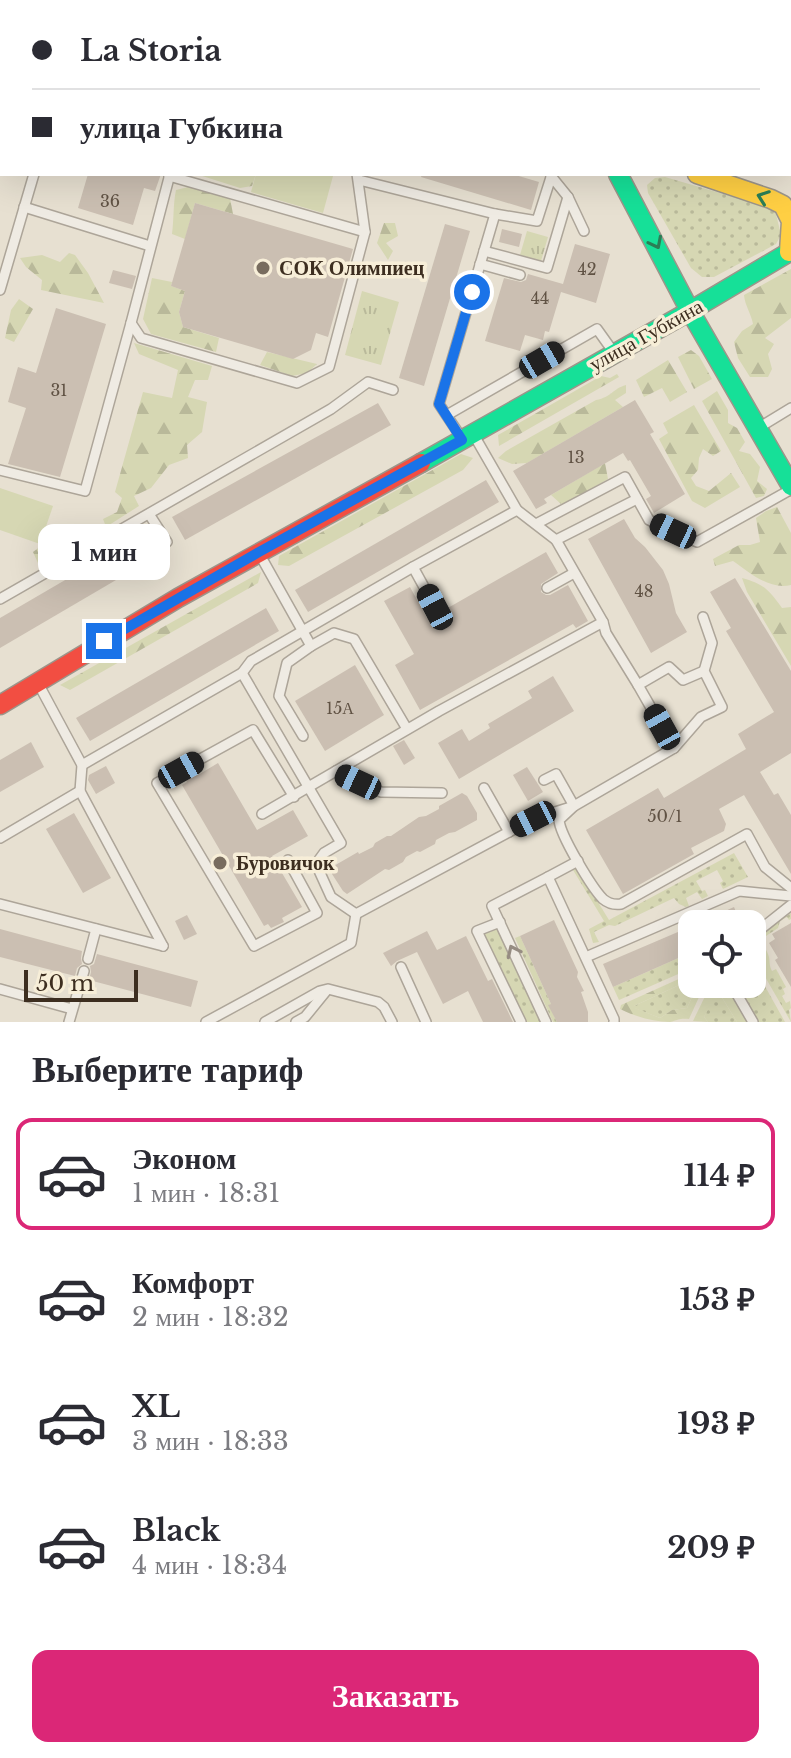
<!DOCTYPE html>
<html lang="ru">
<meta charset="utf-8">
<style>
:root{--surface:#fff;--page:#f2f2f3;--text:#2b2b33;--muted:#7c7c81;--line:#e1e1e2;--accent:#db2777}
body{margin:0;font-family:"Libre Baskerville",serif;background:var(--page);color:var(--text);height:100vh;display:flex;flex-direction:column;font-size:30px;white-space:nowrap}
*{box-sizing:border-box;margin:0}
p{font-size:26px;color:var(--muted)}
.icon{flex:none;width:44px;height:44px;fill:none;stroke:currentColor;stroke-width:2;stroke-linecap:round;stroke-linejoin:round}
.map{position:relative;height:1022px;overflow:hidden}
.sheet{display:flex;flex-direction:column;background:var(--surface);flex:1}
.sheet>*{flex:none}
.hud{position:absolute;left:0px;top:0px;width:792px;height:176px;box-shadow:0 8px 32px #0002;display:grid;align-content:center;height:176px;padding:0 32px;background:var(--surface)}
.fabs{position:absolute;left:678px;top:910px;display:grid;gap:16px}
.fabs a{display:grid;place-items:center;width:88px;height:88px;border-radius:16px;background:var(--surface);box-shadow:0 8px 32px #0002;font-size:40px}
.scale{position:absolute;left:24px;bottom:20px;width:114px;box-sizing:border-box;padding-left:8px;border:4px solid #3d2e20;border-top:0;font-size:22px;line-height:28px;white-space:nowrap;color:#3d2e20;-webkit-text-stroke:6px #f7eed8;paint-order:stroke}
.end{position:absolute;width:36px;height:36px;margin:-18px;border:10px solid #1a73e8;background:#fff;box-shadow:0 0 0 4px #fff}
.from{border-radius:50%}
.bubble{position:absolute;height:56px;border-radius:16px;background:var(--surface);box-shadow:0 8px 32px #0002;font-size:26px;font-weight:700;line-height:56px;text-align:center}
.car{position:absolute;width:24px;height:48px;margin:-24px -12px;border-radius:10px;box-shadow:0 0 6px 2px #0007;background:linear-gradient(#222 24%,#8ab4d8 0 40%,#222 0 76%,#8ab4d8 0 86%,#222 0)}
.hud b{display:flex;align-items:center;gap:28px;height:76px;font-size:30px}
.hud b+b{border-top:2px solid var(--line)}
.hud i{width:20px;height:20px;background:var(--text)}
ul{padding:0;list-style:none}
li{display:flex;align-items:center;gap:24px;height:112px;margin:0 16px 12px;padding:0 16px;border:4px solid transparent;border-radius:16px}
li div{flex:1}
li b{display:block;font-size:30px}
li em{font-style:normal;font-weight:700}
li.on{border-color:var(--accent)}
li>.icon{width:72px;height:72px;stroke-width:1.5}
h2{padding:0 32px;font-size:36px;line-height:96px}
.button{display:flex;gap:16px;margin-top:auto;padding:16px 32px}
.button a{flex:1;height:92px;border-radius:16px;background:var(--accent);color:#fff;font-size:32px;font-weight:700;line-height:92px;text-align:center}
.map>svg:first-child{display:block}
.grass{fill:url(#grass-dots)}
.forest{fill:url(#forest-firs)}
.park{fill:url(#park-tufts)}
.garden{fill:#d6d7b3}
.building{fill:#cbbfb2}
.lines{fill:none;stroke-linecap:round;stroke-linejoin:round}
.lane-casing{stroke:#ada599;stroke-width:12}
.fast-casing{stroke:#9c958a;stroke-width:21}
.slow-casing{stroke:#9c958a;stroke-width:21}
.jam-casing{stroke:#9c958a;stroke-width:21}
.lane{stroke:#efebe3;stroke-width:9}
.fast{stroke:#16e098;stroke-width:18}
.slow{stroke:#ffcf43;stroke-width:18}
.jam{stroke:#f24e42;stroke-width:18}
.oneway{stroke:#2b7e56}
.oneway2{stroke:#968c82}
.route{stroke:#1a73e8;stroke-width:10}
.poi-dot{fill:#786c5e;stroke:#f7eed8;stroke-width:3}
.labels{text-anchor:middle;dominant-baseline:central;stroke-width:7;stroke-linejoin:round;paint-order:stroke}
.number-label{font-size:16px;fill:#605244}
.poi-label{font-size:20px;font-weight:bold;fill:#3d2e20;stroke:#f7eed8;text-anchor:start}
.street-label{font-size:20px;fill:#3d2e20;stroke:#f7eed8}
</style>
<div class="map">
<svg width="791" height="1022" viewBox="0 0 791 1022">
<defs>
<pattern id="grass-dots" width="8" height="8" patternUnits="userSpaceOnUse" patternTransform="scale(2)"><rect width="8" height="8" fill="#d6d7b3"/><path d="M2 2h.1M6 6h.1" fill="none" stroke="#b9b99a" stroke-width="1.8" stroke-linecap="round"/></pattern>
<pattern id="forest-firs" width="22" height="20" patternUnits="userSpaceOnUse" patternTransform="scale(2)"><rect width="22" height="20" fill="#d6d7b3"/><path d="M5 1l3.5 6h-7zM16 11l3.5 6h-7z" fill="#b9b99a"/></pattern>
<pattern id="park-tufts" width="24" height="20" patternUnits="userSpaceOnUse" patternTransform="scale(2)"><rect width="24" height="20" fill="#d6d7b3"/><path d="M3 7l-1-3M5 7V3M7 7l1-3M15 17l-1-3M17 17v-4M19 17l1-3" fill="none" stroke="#b9b99a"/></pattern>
</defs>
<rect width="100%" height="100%" fill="#e7e0d1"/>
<g class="grass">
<polygon points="665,177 768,207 776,214 781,235 776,244 714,277 702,277 691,268 648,193 647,185 655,178"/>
<polygon points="734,853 748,877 723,889 720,883 723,881 717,870 696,881 702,891 705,890 708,896 702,899 697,892 686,898 689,906 686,907 679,904 674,898 615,926 609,925 594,932 599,942 593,943 589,929 604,921 573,870 577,868 609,920"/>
<path d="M791,913V919L789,920L787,917L780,921L778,928L763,938C762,946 767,949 769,957C770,963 769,965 772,971L776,969L786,987L783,989L785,994L782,996L786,1003L790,1001L791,1008L789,1010L791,1022L752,954V940Z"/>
<polygon points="496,927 499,928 542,1022 526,1022 482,933"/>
<polygon points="520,936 551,1004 549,1005 557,1022 553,1022 515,938"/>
<polygon points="692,952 692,968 619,1000 613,987"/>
<polygon points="752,963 785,1022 757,1022 735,984 752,984"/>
<polygon points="692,979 692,984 698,984 687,1008 672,1010 660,1018 634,1008 634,1006"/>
<polygon points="718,991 737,1022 708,1022 704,1017 716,992"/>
</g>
<g class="forest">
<polygon points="196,174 256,174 252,186 240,188"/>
<path d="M192,186L230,198L233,214L195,203L185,239L172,234C174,219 173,204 176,190Z"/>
<polygon points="384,223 395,223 398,236 386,243 393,251 388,260 377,243"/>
<polygon points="69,253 75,255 88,273 104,303 41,290 42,280 26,267 20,258 42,255 60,262"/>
<path d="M791,269V318L765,338L774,344L768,354L772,369L768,377H750L738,358L734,342L742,331L753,324C751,313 745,306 744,295Z"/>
<polygon points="152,278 172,282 171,286 185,291 179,312 183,327 219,338 216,352 151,334 143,319"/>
<polygon points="19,299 33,309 14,342 5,338 11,310"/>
<polygon points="134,343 212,366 208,380 195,380 188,397 207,402 202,432 187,445 188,458 169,465 151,488 134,496 139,506 106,527 103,519 117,512 122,498 115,492 143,392 172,398 178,370 139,354"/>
<polygon points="691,350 699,356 712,379 694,389 678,357"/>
<polygon points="267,352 317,364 307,373 292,376 260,365"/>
<polygon points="668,360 687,392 670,402 662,388 644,397 636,380"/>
<polygon points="617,374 619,377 499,446 498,435 601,376 610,378"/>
<path d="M626,385V393L615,400L623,407L527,463L512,464L498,458L506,451L596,400C612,397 612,389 626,385Z"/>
<polygon points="717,391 728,410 728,423 737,428 745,442 739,451 750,454 760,467 757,481 767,489 764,496 756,498 702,401"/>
<polygon points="694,405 721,451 713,456 703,449 699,458 698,470 691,478 696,486 709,491 731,473 740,487 705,508 692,501 659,439 668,433 663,423"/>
<polygon points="461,454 473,458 463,470 289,566 278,565 279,556"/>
<polygon points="605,463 608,479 574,499 561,504 551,495"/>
<path d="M777,507L791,533V585C769,590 750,573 733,561L715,566L713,559L739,545H750L760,542L756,518L766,511Z"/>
<polygon points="66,527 77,542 38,563 33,552"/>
<polygon points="261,572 258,583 70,690 60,685"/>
<path d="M742,578C764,584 769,590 782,608L791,607V666L747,592Z"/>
<path d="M692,973V979L634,1006L635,1008L660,1018L672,1010L687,1008L698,984H705L689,1019C680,1018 678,1020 670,1022C653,1022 634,1016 620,1009L621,1005Z"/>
<polygon points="711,984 726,984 749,1022 737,1022 718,991 704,1017 708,1022 693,1021"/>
</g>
<g class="park">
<polygon points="527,231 548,237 541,261 520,255"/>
<polygon points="362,291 399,302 381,365 345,355"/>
</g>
<g class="garden">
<polygon points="256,174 325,174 333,176 323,213 251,192"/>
<polygon points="0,488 53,506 40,544 0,530"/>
</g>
<g class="building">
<polygon points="88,174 161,174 155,191 144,188 133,225 78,208"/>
<polygon points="422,174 512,174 539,182 531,210 421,177"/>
<polygon points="195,203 353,249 328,337 316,333 311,350 293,359 183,327 179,312 185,291 171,286"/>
<polygon points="445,224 470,231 424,386 399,378"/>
<polygon points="502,229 522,234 519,247 499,242"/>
<polygon points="575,244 610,254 596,303 561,292 549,332 545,331 543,340 525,335 520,351 485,341 504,278 521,282 526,280 528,274 563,284"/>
<polygon points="113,270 136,276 132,289 109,283"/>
<polygon points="56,308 106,324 60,477 8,464 26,408 8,402 18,367 36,373"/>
<polygon points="635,400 654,432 650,434 685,494 654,513 646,499 651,496 630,460 628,461 623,453 544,499 547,503 536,509 513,471"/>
<polygon points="378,403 391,425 185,540 172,517"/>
<polygon points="486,480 499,502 308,612 295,590"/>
<polygon points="624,519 635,538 645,547 663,570 669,584 676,613 687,632 651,653 588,539"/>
<polygon points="144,534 157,556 0,648 0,618"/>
<polygon points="546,552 558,573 541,584 541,592 546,595 550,595 568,585 588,621 576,628 573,624 420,710 395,665 414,654 384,601 410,587 427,618 439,613"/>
<polygon points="735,578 791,671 791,753 760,772 774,795 778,793 791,815 791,874 744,795 719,809 726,824 724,831 691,848 694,854 623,894 586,830 658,788 664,798 746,749 738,734 774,712 726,631 731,628 710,592"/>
<polygon points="266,608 279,631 90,741 76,718"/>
<polygon points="355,665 384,715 325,751 295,701"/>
<polygon points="553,676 574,711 459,779 438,743 462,729 469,741 490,728 488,724 532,698 528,691"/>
<polygon points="404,740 415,758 404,765 393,746"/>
<polygon points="31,742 44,767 0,792 0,760"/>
<polygon points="218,763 257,830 293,810 308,836 272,856 302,907 282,918 284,922 271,928 268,924 264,926 182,785 187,782 184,776 195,770 198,775"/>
<polygon points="106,766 115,783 96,794 88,780 89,775"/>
<polygon points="527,767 543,792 528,801 513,775"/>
<polygon points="462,793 467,796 477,813 477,820 455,832 449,833 436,840 435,844 420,852 417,851 406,857 403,862 389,870 385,869 347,894 343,891 332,874 332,867 358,852 359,854 373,847 375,843 387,836 391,836 419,817 426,816 439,809 439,806"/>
<polygon points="74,813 111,878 83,893 46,829"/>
<polygon points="734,907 741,924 696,924 721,913"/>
<polygon points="187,915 197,934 184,940 175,921"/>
<polygon points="554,920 578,972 577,977 584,991 581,992 588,1012 588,1022 557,1022 548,1005 551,1004 520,936"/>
<polygon points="791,923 791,987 775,960 778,958 769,943 775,939 772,934"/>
<polygon points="692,926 692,952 613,987 603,964"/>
<polygon points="0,929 82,951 81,958 82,964 77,968 75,976 0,957"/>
<polygon points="427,931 437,950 466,936 488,981 492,979 513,1022 483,1022 468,991 443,1004 417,952 397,961 391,966 383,953"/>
<polygon points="97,954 198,981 191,1007 89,980 91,972 90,966 94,964"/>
</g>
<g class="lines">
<defs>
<g id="lane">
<polyline points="503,0 509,2"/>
<polyline points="735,0 742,2"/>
<polyline points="166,2 167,0"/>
<polyline points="608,2 608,0"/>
<polyline points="662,2 668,0"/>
<polyline points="790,16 791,16"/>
<polyline points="790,91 791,91"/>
<polyline points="170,174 131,323 141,338 297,383 329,367 365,232 357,174"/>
<polyline points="169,176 365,232"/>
<polyline points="551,176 568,197 584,231"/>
<polyline points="359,180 495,214 537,221 552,174"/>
<polyline points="24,207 150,246"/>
<polyline points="484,251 547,268 568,197"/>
<polyline points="480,264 520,275"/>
<polyline points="0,290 34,174"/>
<polyline points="447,415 597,329 612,350"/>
<polyline points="760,427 791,408"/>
<polyline points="461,437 439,404 495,214"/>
<polyline points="475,437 517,510 556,540 603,622 606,633 638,685 674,748"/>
<polyline points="0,470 85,491 131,323"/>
<polyline points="149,514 167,542"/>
<polyline points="536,524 625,477 649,520 697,542 790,490"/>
<polyline points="556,540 637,499"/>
<polyline points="260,555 311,646"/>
<polyline points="413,567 435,607"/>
<polyline points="547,588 574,573"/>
<polyline points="0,599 331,409 368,382 393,390"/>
<path d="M703,617L712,643L704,671L722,707L701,717L674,748L574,806L559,820C560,835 592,888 603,899C609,904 614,905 621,904L747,834L765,867L791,888"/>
<polyline points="242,673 341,843 324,853 316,864 331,897 356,914"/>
<polyline points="39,685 82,765 80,791 163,946"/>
<polyline points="638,685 669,667 683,680 704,671"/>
<polyline points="303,736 279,696 287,663 311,646 334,633 354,639 407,729"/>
<polyline points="82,765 242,673 251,661 413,567 517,510"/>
<polyline points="336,771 381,792 442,793"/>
<polyline points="484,788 509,832"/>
<polyline points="262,814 439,711 603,622"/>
<polyline points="0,838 80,791"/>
<polyline points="288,860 317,913 254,946 157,783 253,730 294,797"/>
<polyline points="548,877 578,861"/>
<polyline points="0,904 163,946"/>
<polyline points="356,914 533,819 574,806 556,774 544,780"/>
<polyline points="500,922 477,931 521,1022"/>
<polyline points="752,936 791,905"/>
<polyline points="586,957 739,891 791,896"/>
<polyline points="88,959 96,929"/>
<polyline points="401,967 426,1022"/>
<polyline points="731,984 753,1022"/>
<polyline points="0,989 72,1009"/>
<polyline points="69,1022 84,971"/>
<polyline points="206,1022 351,943 356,914"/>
<polyline points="265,1022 320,991 328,989 378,1002 384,1007 392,1022"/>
<polyline points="296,1022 305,1017 327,990"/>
<polyline points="546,1022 492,906 548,877 614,1019 614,1022"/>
</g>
<g id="fast">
<polyline points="115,0 122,2"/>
<polyline points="618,174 690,311 791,486"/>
<polyline points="421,463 690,311 791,251"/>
</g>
<polyline id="slow" points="697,174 771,199 783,205 791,221 789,252"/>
<polyline id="jam" points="0,705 178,598 421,463"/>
</defs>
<use href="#lane" class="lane-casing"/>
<use href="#fast" class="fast-casing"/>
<use href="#slow" class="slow-casing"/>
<use href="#jam" class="jam-casing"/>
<use href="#lane" class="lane"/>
<use href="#fast" class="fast"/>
<use href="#slow" class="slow"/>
<use href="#jam" class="jam"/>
</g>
<defs><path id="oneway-chevron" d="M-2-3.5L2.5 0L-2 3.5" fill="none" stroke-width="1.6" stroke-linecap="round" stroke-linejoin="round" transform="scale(2)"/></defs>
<g class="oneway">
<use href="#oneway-chevron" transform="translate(763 197) rotate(-160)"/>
<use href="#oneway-chevron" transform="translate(656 243) rotate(63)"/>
</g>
<use class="oneway2" href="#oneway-chevron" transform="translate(513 951) rotate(-115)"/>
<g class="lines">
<polyline class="route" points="104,641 259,552 462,440 439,404 472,292"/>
</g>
<g class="poi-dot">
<circle cx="263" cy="268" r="8"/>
<circle cx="220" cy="863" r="8"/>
</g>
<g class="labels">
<g class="number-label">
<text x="110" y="201">36</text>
<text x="587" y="269">42</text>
<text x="540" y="298">44</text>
<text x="59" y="390">31</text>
<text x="576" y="457">13</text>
<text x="644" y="591">48</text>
<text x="340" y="708">15А</text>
<text x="665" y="816">50/1</text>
</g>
<g class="poi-label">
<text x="279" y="268">СОК Олимпиец</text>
<text x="236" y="863">Буровичок</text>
</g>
<g class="street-label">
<text transform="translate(646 335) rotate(-29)">улица Губкина</text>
</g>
</g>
</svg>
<div class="fabs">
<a><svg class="icon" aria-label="locate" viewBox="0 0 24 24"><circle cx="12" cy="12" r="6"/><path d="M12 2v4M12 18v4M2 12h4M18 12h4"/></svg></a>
</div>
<div class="scale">50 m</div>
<i class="end from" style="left:472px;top:292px"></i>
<i class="end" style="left:104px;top:641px"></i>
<div class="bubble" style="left:38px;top:524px;width:132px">1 мин</div>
<i class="car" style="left:542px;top:360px;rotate:60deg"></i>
<i class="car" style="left:673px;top:531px;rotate:295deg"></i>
<i class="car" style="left:435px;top:607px;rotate:332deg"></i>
<i class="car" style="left:662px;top:727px;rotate:331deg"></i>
<i class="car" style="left:181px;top:770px;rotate:61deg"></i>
<i class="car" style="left:358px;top:782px;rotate:295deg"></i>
<i class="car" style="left:533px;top:819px;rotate:243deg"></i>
<div class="hud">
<b><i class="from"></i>La Storia</b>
<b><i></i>улица Губкина</b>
</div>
</div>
<section class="sheet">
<h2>Выберите тариф</h2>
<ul>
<li class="on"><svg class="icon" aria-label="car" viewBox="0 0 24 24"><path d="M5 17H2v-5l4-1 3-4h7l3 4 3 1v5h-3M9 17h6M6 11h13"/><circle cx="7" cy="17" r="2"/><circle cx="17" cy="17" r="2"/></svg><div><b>Эконом</b><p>1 мин · 18:31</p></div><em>114 ₽</em></li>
<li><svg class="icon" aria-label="car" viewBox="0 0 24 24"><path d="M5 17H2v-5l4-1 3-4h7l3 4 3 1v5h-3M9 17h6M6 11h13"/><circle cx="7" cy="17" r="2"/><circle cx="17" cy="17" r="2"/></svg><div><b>Комфорт</b><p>2 мин · 18:32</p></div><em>153 ₽</em></li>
<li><svg class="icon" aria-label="car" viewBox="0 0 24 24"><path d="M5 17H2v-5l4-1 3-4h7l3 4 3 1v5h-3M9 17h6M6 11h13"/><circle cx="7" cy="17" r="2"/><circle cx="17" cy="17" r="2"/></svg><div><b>XL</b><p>3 мин · 18:33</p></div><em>193 ₽</em></li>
<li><svg class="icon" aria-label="car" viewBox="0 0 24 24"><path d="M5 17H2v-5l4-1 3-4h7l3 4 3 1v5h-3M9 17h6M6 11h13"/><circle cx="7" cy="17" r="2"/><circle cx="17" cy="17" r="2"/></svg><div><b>Black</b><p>4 мин · 18:34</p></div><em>209 ₽</em></li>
</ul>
<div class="button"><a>Заказать</a></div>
</section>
